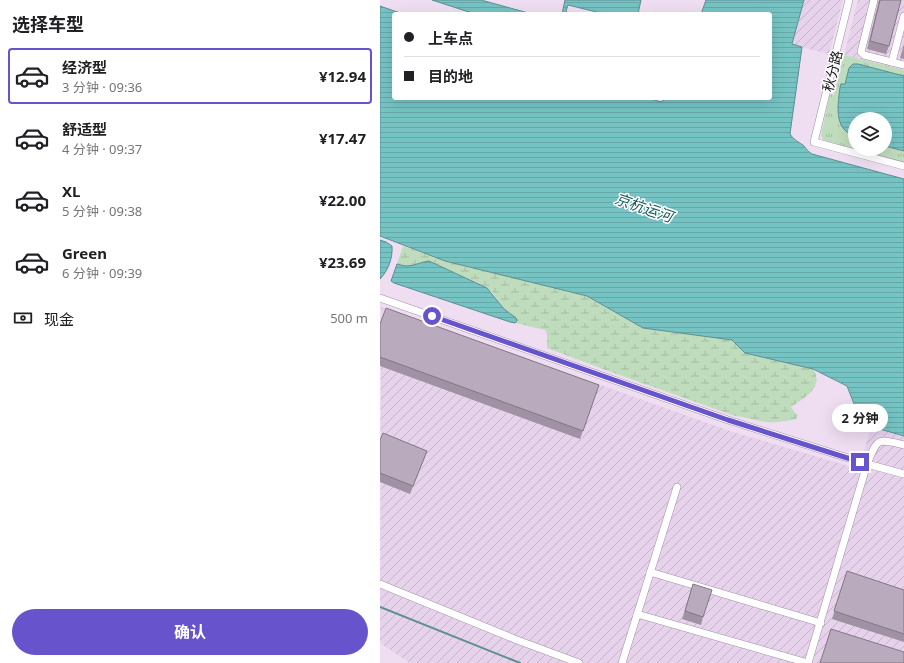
<!DOCTYPE html>
<html lang="zh">
<meta charset="utf-8">
<style>
:root{--surface:#fff;--page:#f2f2f2;--text:#202124;--muted:#757577;--line:#e0e0e0;--accent:#6754cd}
body{margin:0;font-family:"Noto Sans","Noto Sans SC",sans-serif;background:var(--page);color:var(--text);height:100vh;display:flex;flex-direction:column;font-size:15px;white-space:nowrap}
*{box-sizing:border-box;margin:0}
p{font-size:13px;color:var(--muted)}
.icon{flex:none;width:22px;height:22px;fill:none;stroke:currentColor;stroke-width:2;stroke-linecap:round;stroke-linejoin:round}
.map{position:relative;flex:1;overflow:hidden}
.side{display:flex;flex-direction:column;background:var(--surface);width:380px}
.side>*{flex:none}
.guide{position:absolute;left:12px;top:12px;width:380px;height:88px;border-radius:4px;box-shadow:0 4px 16px #0002;display:grid;align-content:center;height:88px;padding:0 12px;background:var(--surface)}
.fabs{position:absolute;left:468px;top:112px;display:grid;gap:8px}
.fabs a{display:grid;place-items:center;width:44px;height:44px;border-radius:50%;background:var(--surface);box-shadow:0 4px 16px #0002;font-size:20px}
.end{position:absolute;width:18px;height:18px;margin:-9px;border:5px solid #6754cd;background:#fff;box-shadow:0 0 0 2px #fff}
.from{border-radius:50%}
.bubble{position:absolute;height:28px;border-radius:14px;background:var(--surface);box-shadow:0 4px 16px #0002;font-size:13px;font-weight:700;line-height:28px;text-align:center}
.guide b{display:flex;align-items:center;gap:14px;height:38px;font-size:15px}
.guide b+b{border-top:1px solid var(--line)}
.guide i{width:10px;height:10px;background:var(--text)}
ul{padding:0;list-style:none}
li{display:flex;align-items:center;gap:12px;height:56px;margin:0 8px 6px;padding:0 4px;border:2px solid transparent;border-radius:4px}
li div{flex:1}
li b{display:block;font-size:15px}
li em{font-style:normal;font-weight:700}
li.selected{border-color:var(--accent)}
li>.icon{width:36px;height:36px;stroke-width:1.5}
h2{padding:0 12px;font-size:18px;line-height:48px}
.pay{display:flex;align-items:center;gap:10px;height:44px;padding:0 12px;font-size:15px}
.pay p{margin-inline-start:auto}
.cta{display:flex;gap:8px;margin-top:auto;padding:8px 12px}
.cta a{flex:1;height:46px;border-radius:24px;background:var(--accent);color:#fff;font-size:16px;font-weight:700;line-height:46px;text-align:center}
main{display:flex;flex:1;min-height:0}
.map>svg:first-child{display:block}
.industrial{fill:url(#industrial-furrows)}
.grass{fill:url(#grass-tufts);fill-rule:evenodd}
.wetland{fill:url(#wetland-marsh)}
.water{fill:url(#water-rules);stroke:#5b8f92}
.lines{fill:none;stroke-linecap:round;stroke-linejoin:round}
.stream{stroke:#5b8f92;stroke-width:2}
.minor-casing{stroke:#a091a4;stroke-width:8}
.minor{stroke:#fff;stroke-width:7}
.wall{fill:#a092a3}
.building{fill:#baaabe;stroke:#827785}
.route{stroke:#6754cd;stroke-width:5}
.labels{text-anchor:middle;dominant-baseline:central;stroke-width:3;stroke-linejoin:round;paint-order:stroke}
.street-label{font-size:14px;fill:#1b151c;stroke:#fff}
.water-label{font-size:15px;font-style:italic;fill:#1c5d5e;stroke:#fff}
</style>
<main>
<section class="side">
<h2>选择车型</h2>
<ul>
<li class="selected"><svg class="icon" aria-label="car" viewBox="0 0 24 24"><path d="M5 17H2v-5l4-1 3-4h7l3 4 3 1v5h-3M9 17h6M6 11h13"/><circle cx="7" cy="17" r="2"/><circle cx="17" cy="17" r="2"/></svg><div><b>经济型</b><p>3 分钟 · 09:36</p></div><em>¥12.94</em></li>
<li><svg class="icon" aria-label="car" viewBox="0 0 24 24"><path d="M5 17H2v-5l4-1 3-4h7l3 4 3 1v5h-3M9 17h6M6 11h13"/><circle cx="7" cy="17" r="2"/><circle cx="17" cy="17" r="2"/></svg><div><b>舒适型</b><p>4 分钟 · 09:37</p></div><em>¥17.47</em></li>
<li><svg class="icon" aria-label="car" viewBox="0 0 24 24"><path d="M5 17H2v-5l4-1 3-4h7l3 4 3 1v5h-3M9 17h6M6 11h13"/><circle cx="7" cy="17" r="2"/><circle cx="17" cy="17" r="2"/></svg><div><b>XL</b><p>5 分钟 · 09:38</p></div><em>¥22.00</em></li>
<li><svg class="icon" aria-label="car" viewBox="0 0 24 24"><path d="M5 17H2v-5l4-1 3-4h7l3 4 3 1v5h-3M9 17h6M6 11h13"/><circle cx="7" cy="17" r="2"/><circle cx="17" cy="17" r="2"/></svg><div><b>Green</b><p>6 分钟 · 09:39</p></div><em>¥23.69</em></li>
</ul>
<div class="pay"><svg class="icon" aria-label="cash" viewBox="0 0 24 24"><path d="M3 7h18v10H3z"/><circle cx="12" cy="12" r="2"/></svg>现金<p>500 m</p></div>
<div class="cta"><a>确认</a></div>
</section>
<div class="map">
<svg width="524" height="663" viewBox="0 0 524 663">
<defs>
<pattern id="industrial-furrows" width="10" height="10" patternUnits="userSpaceOnUse"><rect width="10" height="10" fill="#e7d2ec"/><path d="M-1 1l2-2M0 10L10 0M9 11l2-2" fill="none" stroke="#c6b3ca"/></pattern>
<pattern id="grass-tufts" width="24" height="20" patternUnits="userSpaceOnUse"><rect width="24" height="20" fill="#bfdcbc"/><path d="M3 7l-1-3M5 7V3M7 7l1-3M15 17l-1-3M17 17v-4M19 17l1-3" fill="none" stroke="#a4bca1"/></pattern>
<pattern id="wetland-marsh" width="20" height="14" patternUnits="userSpaceOnUse"><rect width="20" height="14" fill="#bfdcbc"/><path d="M1 5h8M5 5V1M11 12h8M15 12V8" fill="none" stroke="#a4bca1"/></pattern>
<pattern id="water-rules" width="6" height="5" patternUnits="userSpaceOnUse"><rect width="6" height="5" fill="#76c3c4"/><path d="M0 2.5h6" fill="none" stroke="#66a7a8"/></pattern>
</defs>
<rect width="100%" height="100%" fill="#efdef2"/>
<g class="industrial">
<polygon points="424,0 463,0 449,54 412,45"/>
<polygon points="478,0 524,0 524,70 464,55"/>
<polygon points="1,307 350,431 479,469 491,427 524,436 524,663 30,663 0,643"/>
</g>
<path class="grass" d="M464,55L524,70V162L444,142L441,135L450,94L454,95ZM475,119H505V149H475Z"/>
<path class="wetland" d="M23,246L65,261L207,296L263,328L352,340L365,353L433,369C445,387 424,398 411,407L415,413L418,415L416,419C406,421 397,423 387,422C376,421 366,417 355,416L231,372L167,348V334L165,330L135,323L137,321L136,318L124,309L112,292L104,286L49,261L38,263L33,266L25,267L17,264Z"/>
<g class="water">
<polygon points="52,0 101,0 152,14 95,14"/>
<polygon points="185,0 261,0 258,14 225,14 188,5 186,11 189,14 182,14"/>
<path d="M326,0H424L412,44L422,47L410,134C414,140 417,141 423,145C426,148 428,152 432,154L524,179V436L482,424L467,386L433,369L365,353L352,340L263,328L207,296L65,261L0,236V6L23,14H14V98H268L281,102L287,98H390V14H321Z"/>
<path d="M473,64H478L524,76V151L505,146V119H475V136C453,129 458,105 460,87L461,84H465L469,68Z"/>
<path d="M0,240L6,242L12,246C13,258 8,271 0,279Z"/>
<path d="M49,261L107,288L124,309L136,318L137,321L135,323L130,322L14,283L11,281L17,264C32,269 35,263 49,261Z"/>
</g>
<g class="lines">
<polyline class="stream" points="0,607 140,663"/>
<defs>
<g id="minor">
<polyline points="469,0 434,142 524,166"/>
<polyline points="494,0 481,52 484,55 524,65"/>
<polyline points="512,62 524,16"/>
<polyline points="0,298 348,420 487,464 524,474"/>
<polyline points="270,572 441,623"/>
<polyline points="0,584 137,640 199,663"/>
<polyline points="257,614 428,663"/>
<polyline points="242,663 297,487"/>
<path d="M428,663L487,464C498,438 496,438 524,445"/>
</g>
</defs>
<use href="#minor" class="minor-casing"/>
<use href="#minor" class="minor"/>
</g>
<g class="wall">
<polygon points="499,0 521,0 509,46 506,54 487,49"/>
<polygon points="524,44 524,59 520,58"/>
<polygon points="0,324 219,385 200,439 0,366"/>
<polygon points="0,440 47,451 30,494 0,482"/>
<polygon points="465,579 524,590 524,642 452,619"/>
<polygon points="313,584 323,617 321,625 302,619"/>
</g>
<g class="building">
<polygon points="500,0 521,0 509,46 490,41"/>
<polygon points="6,308 219,385 203,431 0,357 0,324"/>
<polygon points="3,433 47,451 33,486 0,473 0,440"/>
<polygon points="467,571 524,590 524,634 454,611"/>
<polygon points="313,584 332,590 323,617 305,611"/>
<polygon points="451,629 524,652 524,663 440,663"/>
</g>
<g class="lines">
<polyline class="route" points="52,316 348,420 480,462"/>
</g>
<g class="labels">
<g class="street-label">
<text transform="translate(452 71) rotate(-76)">秋分路</text>
</g>
<g class="water-label">
<text transform="translate(264 207) rotate(19)">京杭运河</text>
</g>
</g>
</svg>
<div class="fabs">
<a><svg class="icon" aria-label="layers" viewBox="0 0 24 24"><path d="M12 4l9 5-9 5-9-5zM3 14l9 5 9-5"/></svg></a>
</div>
<i class="end from" style="left:52px;top:316px"></i>
<i class="end" style="left:480px;top:462px"></i>
<div class="bubble" style="left:452px;top:404px;width:56px">2 分钟</div>
<div class="guide">
<b><i class="from"></i>上车点</b>
<b><i></i>目的地</b>
</div>
</div>
</main>
